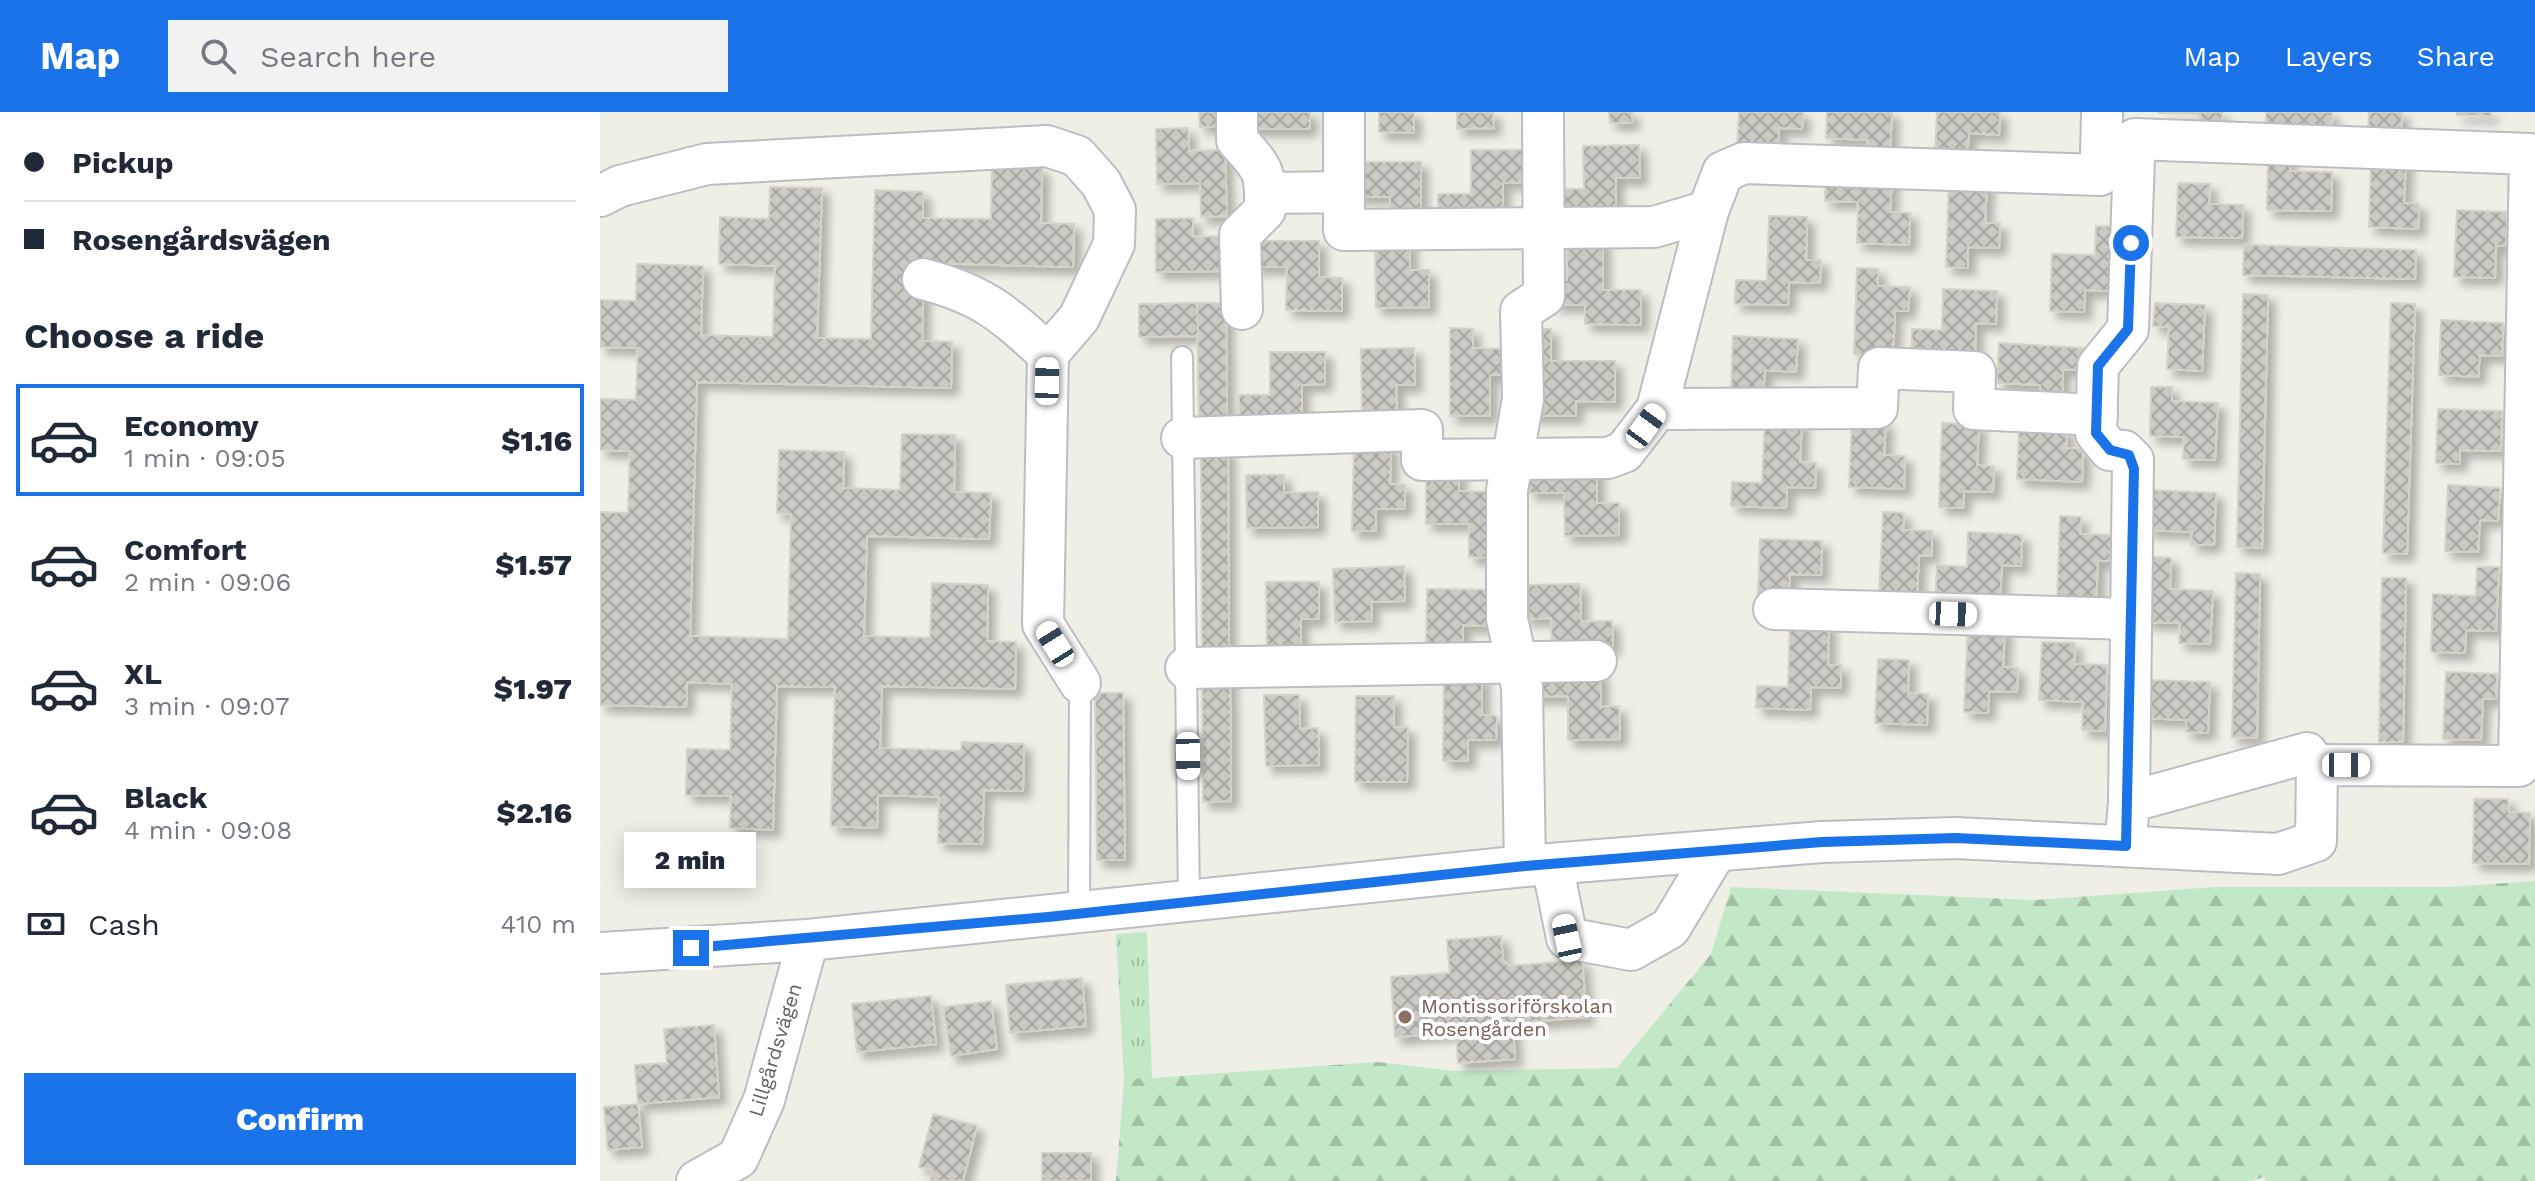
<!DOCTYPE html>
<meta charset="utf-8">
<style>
:root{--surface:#fff;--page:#f2f2f3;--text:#1f2937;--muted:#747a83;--line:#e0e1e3;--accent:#1a73e8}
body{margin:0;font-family:"Work Sans",sans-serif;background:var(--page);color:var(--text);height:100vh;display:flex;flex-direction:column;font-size:30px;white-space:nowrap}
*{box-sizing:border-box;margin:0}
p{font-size:26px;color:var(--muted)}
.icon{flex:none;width:44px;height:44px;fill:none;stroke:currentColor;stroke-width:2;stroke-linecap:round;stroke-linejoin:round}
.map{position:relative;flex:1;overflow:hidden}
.sheet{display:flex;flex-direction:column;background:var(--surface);width:600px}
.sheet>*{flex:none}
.guide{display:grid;align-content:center;height:176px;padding:0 24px;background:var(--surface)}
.end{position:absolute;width:36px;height:36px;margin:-18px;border:10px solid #1a73e8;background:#fff;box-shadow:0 0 0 4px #fff}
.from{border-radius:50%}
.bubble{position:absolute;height:56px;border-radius:0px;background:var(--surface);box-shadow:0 4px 20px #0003;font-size:26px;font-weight:800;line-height:56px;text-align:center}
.car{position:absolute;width:24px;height:48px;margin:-24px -12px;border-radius:10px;box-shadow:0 0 6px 2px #0007;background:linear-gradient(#fff 24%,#345 0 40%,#fff 0 76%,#345 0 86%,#fff 0)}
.guide b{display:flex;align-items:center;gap:28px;height:76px;font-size:30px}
.guide b+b{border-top:2px solid var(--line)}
.guide i{width:20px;height:20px;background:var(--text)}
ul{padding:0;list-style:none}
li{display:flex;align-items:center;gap:24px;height:112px;margin:0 16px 12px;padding:0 8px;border:4px solid transparent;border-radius:0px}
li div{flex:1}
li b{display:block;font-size:30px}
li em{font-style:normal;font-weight:800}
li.on{border-color:var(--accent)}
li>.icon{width:72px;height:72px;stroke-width:1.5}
h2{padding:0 24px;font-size:36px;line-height:96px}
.pay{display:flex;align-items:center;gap:20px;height:88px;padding:0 24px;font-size:30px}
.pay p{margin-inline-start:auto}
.button{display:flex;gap:16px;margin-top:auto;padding:16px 24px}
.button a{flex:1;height:92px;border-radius:0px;background:var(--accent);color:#fff;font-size:32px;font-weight:800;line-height:92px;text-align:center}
header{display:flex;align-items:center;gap:48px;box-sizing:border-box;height:112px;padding:0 40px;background:var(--accent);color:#fff}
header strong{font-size:38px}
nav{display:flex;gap:44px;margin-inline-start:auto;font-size:28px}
.search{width:560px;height:72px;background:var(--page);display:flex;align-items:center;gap:20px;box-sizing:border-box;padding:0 28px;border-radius:0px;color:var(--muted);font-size:30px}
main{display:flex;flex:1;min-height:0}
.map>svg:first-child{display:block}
.grass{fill:url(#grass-tufts)}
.forest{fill:url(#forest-firs)}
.building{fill:url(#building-cross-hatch);stroke:#d6d2c4;stroke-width:2;filter:url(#shadow)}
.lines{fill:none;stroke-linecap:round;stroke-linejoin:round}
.lane-casing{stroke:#bbbdc2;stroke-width:24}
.street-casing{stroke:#bbbdc2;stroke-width:44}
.lane{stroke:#fff;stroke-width:20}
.street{stroke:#fff;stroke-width:40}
.route{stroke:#1a73e8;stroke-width:10}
.education-dot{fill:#8d6e63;stroke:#fff;stroke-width:3}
.labels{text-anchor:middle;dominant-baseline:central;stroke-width:8;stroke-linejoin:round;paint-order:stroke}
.education-label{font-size:20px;fill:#785e54;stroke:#fff;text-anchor:start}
.street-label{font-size:20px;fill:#5e6167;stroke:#fff}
</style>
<header>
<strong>Map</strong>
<div class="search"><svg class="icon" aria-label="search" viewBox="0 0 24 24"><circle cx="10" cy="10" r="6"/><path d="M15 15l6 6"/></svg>Search here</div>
<nav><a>Map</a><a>Layers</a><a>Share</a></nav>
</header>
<main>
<section class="sheet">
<div class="guide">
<b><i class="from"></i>Pickup</b>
<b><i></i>Rosengårdsvägen</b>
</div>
<h2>Choose a ride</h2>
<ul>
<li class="on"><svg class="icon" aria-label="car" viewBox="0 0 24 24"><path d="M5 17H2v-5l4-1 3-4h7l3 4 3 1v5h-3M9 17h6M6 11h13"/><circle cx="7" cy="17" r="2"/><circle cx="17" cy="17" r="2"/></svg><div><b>Economy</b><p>1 min · 09:05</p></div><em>$1.16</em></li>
<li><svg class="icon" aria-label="car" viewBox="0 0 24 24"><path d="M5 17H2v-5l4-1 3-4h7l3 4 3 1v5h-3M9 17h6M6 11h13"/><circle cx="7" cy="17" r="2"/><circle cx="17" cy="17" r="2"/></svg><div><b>Comfort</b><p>2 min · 09:06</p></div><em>$1.57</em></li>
<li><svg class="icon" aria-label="car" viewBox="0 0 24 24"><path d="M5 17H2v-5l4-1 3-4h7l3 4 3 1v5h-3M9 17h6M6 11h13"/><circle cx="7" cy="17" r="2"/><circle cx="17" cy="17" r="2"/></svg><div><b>XL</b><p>3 min · 09:07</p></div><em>$1.97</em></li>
<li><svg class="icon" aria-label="car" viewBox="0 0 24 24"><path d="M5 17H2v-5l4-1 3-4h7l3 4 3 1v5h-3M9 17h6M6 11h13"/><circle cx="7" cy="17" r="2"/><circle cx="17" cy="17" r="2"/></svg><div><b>Black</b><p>4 min · 09:08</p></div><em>$2.16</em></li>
</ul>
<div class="pay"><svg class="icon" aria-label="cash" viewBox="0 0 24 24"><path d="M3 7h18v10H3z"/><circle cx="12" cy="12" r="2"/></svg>Cash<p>410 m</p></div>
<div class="button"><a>Confirm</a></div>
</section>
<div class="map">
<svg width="1935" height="1069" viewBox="0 0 1935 1069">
<defs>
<pattern id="grass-tufts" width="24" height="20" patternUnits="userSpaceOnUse" patternTransform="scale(2)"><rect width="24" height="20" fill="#c2e8c7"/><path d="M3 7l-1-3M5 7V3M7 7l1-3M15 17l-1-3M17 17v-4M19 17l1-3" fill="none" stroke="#a1bfa5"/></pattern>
<pattern id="forest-firs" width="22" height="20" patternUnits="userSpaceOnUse" patternTransform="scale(2)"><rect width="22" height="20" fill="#c2e8c7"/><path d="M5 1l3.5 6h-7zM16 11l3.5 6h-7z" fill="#a1bfa5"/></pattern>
<pattern id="building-cross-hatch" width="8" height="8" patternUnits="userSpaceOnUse" patternTransform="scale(2)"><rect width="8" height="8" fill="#cbcac2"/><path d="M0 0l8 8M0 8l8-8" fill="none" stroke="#a8a7a1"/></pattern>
<filter id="shadow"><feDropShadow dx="7" dy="7" stdDeviation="4" flood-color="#0004"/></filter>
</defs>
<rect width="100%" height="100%" fill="#f0efe6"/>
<polygon class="grass" points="547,820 552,967 524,968 516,822"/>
<polygon class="forest" points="1935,769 1935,1069 1666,1069 1664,1065 1651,1069 516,1069 524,968 777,950 854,959 1017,956 1111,842 1131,775 1436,788 1614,775 1849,775"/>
<g class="building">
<polygon points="599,0 625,0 625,14 600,15"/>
<rect x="644" y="0" width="66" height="17"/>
<polygon points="779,0 814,0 814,21 779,20"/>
<polygon points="857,0 893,0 894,16 857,17"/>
<polygon points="1009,0 1032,0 1032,11 1010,11"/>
<polygon points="1139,0 1203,0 1202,17 1179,16 1178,38 1137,35"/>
<polygon points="1227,0 1292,0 1290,39 1267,39 1268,28 1226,26"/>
<polygon points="1337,0 1400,0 1399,23 1369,21 1367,45 1335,43"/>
<polygon points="1622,0 1622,16 1600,16 1600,2 1558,1"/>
<polygon points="1666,0 1732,0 1731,21 1666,19"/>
<polygon points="1769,0 1802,0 1801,22 1768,21"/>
<polygon points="1857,0 1891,0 1891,4 1857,3"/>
<polygon points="588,16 589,39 625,38 627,104 601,105 600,71 557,72 556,17"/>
<polygon points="1039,33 1040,66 1016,66 1016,102 951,103 951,77 984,77 983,34"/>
<polygon points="871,38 926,38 927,70 903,71 903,107 838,107 838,82 871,82"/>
<polygon points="1668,46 1690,46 1690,59 1732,60 1731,99 1667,98"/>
<polygon points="1771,47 1806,48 1804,91 1819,92 1818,117 1769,115"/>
<polygon points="756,50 821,50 821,103 790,103 790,85 756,85"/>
<polygon points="392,55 442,56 441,111 474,112 473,155 324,151 322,229 352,230 351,276 97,270 90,524 188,527 191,402 177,401 179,338 244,340 243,376 300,378 302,322 355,323 354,380 391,381 389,427 267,424 264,524 330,526 332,471 388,473 387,529 416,530 415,577 282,574 280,636 361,639 362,630 424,632 423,679 384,678 382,732 338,731 339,685 278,683 277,716 231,714 235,575 177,574 173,718 130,716 131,684 86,683 87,637 130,638 132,572 87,570 86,595 0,593 0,400 28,401 30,339 0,338 0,287 36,288 38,236 0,235 0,188 36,189 37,152 103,154 101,223 173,225 175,154 119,152 120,105 169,107 170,75 222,76 217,226 271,227 275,78 323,80 323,106 391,107"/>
<polygon points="1226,63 1292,65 1290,100 1310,101 1309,133 1257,131 1258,90 1225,89"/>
<polygon points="1349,69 1387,70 1385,111 1400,111 1399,136 1368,135 1368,156 1346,155"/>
<polygon points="1578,71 1610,72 1609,92 1643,93 1642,126 1576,125"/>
<polygon points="1857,98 1907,100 1906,134 1896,134 1895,166 1854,165"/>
<polygon points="1169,104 1207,105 1206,148 1221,148 1220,171 1189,170 1188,193 1135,192 1136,168 1167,169"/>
<polygon points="593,106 593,125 627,124 627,159 556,160 556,107"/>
<polygon points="1496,114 1517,115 1515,179 1485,178 1484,200 1450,199 1452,142 1495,143"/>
<polygon points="775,127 810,127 810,158 829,158 829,195 776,196"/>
<polygon points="967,127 1003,127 1003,178 1041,178 1041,213 985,212 985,193 954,193 954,168 967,168"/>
<polygon points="654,129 719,129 719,165 742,166 742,199 686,198 687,155 653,155"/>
<polygon points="1644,133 1816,138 1815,167 1643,163"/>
<polygon points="1257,156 1278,157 1278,174 1310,175 1308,199 1295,199 1293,244 1254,242"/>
<polygon points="1343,177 1397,179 1396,212 1376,211 1375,248 1311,245 1312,217 1342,218"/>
<polygon points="1643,182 1668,183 1662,436 1637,435"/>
<polygon points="597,191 626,191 627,312 599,313"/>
<polygon points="597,191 598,224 539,225 539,192"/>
<polygon points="1555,191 1605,193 1602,259 1567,257 1569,215 1553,214"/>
<polygon points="1791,191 1815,192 1807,442 1783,441"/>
<polygon points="1841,208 1903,211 1902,244 1880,243 1878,265 1839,263"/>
<polygon points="850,216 873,217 873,236 903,237 903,263 890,263 890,304 850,304"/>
<polygon points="931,217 951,217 951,249 1015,249 1015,290 976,289 976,304 931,304"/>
<polygon points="1133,224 1198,227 1196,260 1165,258 1163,283 1131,281"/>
<polygon points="1399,231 1483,236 1482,258 1463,257 1462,288 1440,287 1440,273 1397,271"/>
<polygon points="814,236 815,273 796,273 797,307 762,307 761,237"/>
<polygon points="670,240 725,240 725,272 702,273 702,308 639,309 639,283 670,283"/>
<polygon points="1551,275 1572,275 1572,289 1618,291 1615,348 1583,347 1584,325 1550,324"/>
<polygon points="1838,297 1902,299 1901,339 1860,338 1860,352 1836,351"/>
<polygon points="1165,308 1202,309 1200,350 1216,351 1215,376 1187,375 1186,396 1131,394 1132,370 1162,371"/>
<polygon points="1252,309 1286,310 1284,343 1305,344 1304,377 1249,375"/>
<polygon points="1342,311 1379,313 1377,353 1394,354 1393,380 1364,379 1363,396 1339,395"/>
<polygon points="1419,315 1467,317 1466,336 1483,337 1482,370 1417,367"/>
<polygon points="754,332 791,333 790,372 805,373 805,397 776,397 776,419 752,419"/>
<polygon points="601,336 628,337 629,541 602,541"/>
<polygon points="826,356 859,356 859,379 894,380 894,446 869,445 869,412 826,412"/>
<polygon points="997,357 997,391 1019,391 1019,423 965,424 964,381 929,381 928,358"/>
<polygon points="646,363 684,363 684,381 718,380 718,415 647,416"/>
<polygon points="1848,373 1900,376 1898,409 1880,408 1878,440 1845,439"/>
<polygon points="1549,378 1616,381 1614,433 1591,433 1592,420 1547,418"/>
<polygon points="1283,400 1304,401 1303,418 1332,419 1332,444 1319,443 1317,485 1279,484"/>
<polygon points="1460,404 1481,405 1480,422 1511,423 1510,449 1498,449 1496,491 1457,489"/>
<polygon points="1368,420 1422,423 1421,454 1402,453 1400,489 1335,486 1337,453 1367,455"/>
<polygon points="1160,427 1222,429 1221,463 1190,462 1189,483 1158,482"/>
<polygon points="1548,445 1571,446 1570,477 1613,479 1610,532 1579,531 1580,511 1545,510"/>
<polygon points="804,454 805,489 771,490 772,509 735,510 733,457"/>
<polygon points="1877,455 1899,455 1896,519 1866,518 1865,541 1831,540 1833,482 1876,484"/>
<polygon points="1636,461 1660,462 1657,626 1632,625"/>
<polygon points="1782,466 1806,466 1803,630 1779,630"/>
<polygon points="666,470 719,470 719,507 701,507 701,541 667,541"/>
<polygon points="980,472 981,510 1012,509 1013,536 952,538 951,506 924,507 923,473"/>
<polygon points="827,477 897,478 897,514 863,513 863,531 826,531"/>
<polygon points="1190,510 1229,511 1228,553 1241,553 1241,576 1211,575 1210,598 1156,596 1157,574 1188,575"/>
<polygon points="1368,514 1405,516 1403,555 1418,556 1417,580 1389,579 1388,601 1364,600"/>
<polygon points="1442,530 1475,531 1474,552 1507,553 1505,619 1482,618 1483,590 1439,588"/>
<polygon points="1278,547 1309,548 1308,581 1328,582 1327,613 1275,611"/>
<polygon points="1001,560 1001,595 1019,594 1020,627 968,628 968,584 933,585 932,562"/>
<polygon points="1846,560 1897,562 1896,587 1883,587 1881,628 1843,627"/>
<polygon points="844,562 882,563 882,603 897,604 896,628 868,628 868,649 843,649"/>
<polygon points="630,563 631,689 603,690 602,564"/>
<polygon points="1545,568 1610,570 1608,621 1586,620 1586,608 1544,606"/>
<polygon points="495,581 523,581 525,748 497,748"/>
<polygon points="664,583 699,583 700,617 718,616 719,653 666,654"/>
<polygon points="756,584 794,584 794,615 808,615 807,670 755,670"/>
<polygon points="1874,687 1908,687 1909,700 1930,701 1929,752 1873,751"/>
<polygon points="901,824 903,848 909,854 982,848 987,905 916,911 913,917 915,947 858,951 856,921 795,925 791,865 850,861 847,828"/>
<polygon points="482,866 486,914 410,921 406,873"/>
<polygon points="331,884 336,932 257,940 252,892"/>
<polygon points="391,889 397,937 351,944 343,895"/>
<polygon points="114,913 119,985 38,992 35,953 67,951 64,917"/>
<polygon points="38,992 42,1035 8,1038 4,995"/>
<polygon points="333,1002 377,1014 363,1069 330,1069 333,1058 319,1055"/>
<rect x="442" y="1041" width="49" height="28"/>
</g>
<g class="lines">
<defs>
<g id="lane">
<polyline points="582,245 589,789"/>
<polyline points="479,802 480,571"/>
</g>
<g id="street">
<path d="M637,0V28C663,57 666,58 665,98L640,123L642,197"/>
<polyline points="1501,43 1502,0"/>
<polyline points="744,80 744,0"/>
<polyline points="665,81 744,80 744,118 1054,115 1108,99"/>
<polyline points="0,84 20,74 107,52 447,34 477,44 501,71 515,98 514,132 479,206 448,242 443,512 480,571"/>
<path d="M323,167C384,183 403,201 448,242"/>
<polyline points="1057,297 1277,296 1279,256 1375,260 1374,297 1497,303"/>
<polyline points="1174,497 1531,507"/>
<polyline points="586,556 996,549"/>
<polyline points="1529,690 1533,348 1524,339 1510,338 1496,321 1498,254 1528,217 1534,45"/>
<polyline points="1527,714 1529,690 1707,641"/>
<polyline points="952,752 967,826 1031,838 1070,816 1115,741"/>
<polyline points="925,754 922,575 907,507 907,378 923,287 921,199 944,184 943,0"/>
<polyline points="0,841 208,828 925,754 1222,730 1356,726 1678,742 1716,729 1717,653 1919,654 1930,42 1535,27 1534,45 1501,43 1500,63 1144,51 1123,60 1108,99 1057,297 1024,340 1008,346 822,348 822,318 582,326"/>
<polyline points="97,1069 138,1046 164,988 208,828"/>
</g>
</defs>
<use href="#lane" class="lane-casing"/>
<use href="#street" class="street-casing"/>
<use href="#lane" class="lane"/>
<use href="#street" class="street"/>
</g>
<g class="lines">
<polyline class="route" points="91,836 448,805 925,754 1222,730 1356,726 1526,734 1534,357 1529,343 1510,338 1496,321 1498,254 1528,217 1531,131"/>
</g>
<circle class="education-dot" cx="805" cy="905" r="8"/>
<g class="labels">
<g class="education-label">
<text x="821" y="894">Montissoriförskolan<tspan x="821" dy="23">Rosengården</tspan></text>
</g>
<g class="street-label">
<text transform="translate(175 938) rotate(-73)">Lillgårdsvägen</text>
</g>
</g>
</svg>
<i class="end from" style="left:1531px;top:131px"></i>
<i class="end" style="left:91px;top:836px"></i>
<div class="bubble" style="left:24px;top:720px;width:132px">2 min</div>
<i class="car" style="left:447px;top:269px;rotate:1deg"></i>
<i class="car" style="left:1046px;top:314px;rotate:36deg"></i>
<i class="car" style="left:1353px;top:502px;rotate:92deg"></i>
<i class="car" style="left:455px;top:532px;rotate:328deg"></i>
<i class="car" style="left:588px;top:644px;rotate:179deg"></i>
<i class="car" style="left:1746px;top:653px;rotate:90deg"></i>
<i class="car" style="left:967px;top:826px;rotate:348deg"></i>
</div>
</main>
